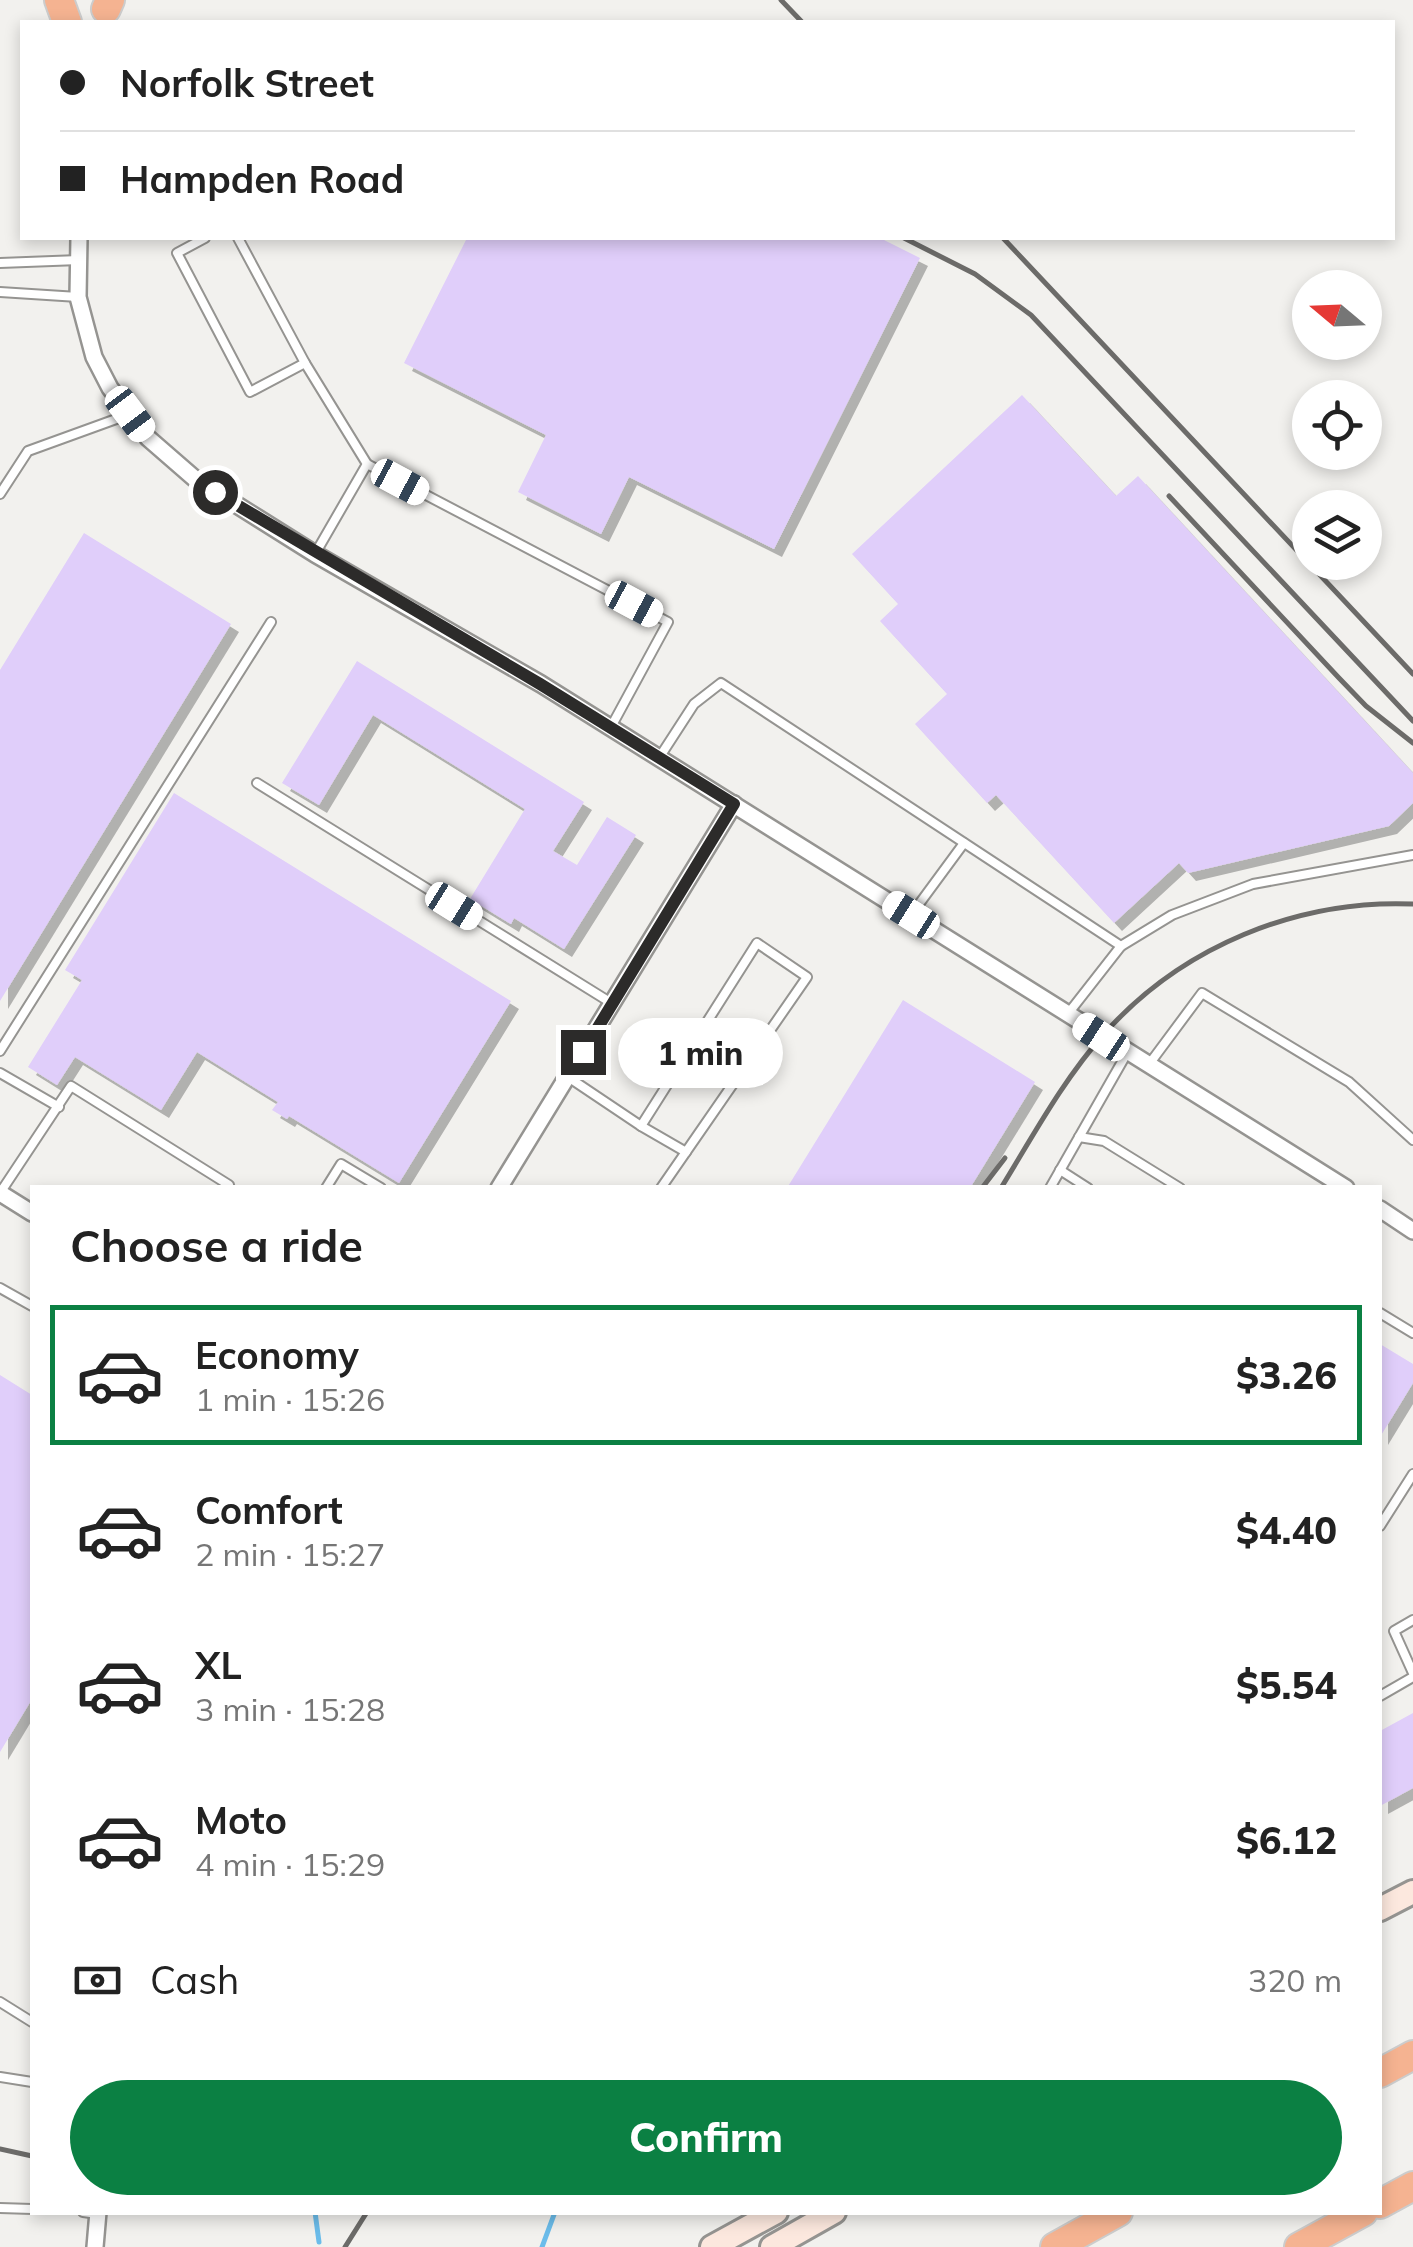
<!DOCTYPE html>
<meta charset="utf-8">
<style>
:root{--surface:#fff;--page:#f6f6f6;--text:#222;--muted:#767676;--line:#e0e0e0;--accent:#0b8043}
body{margin:0;font-family:Mulish,sans-serif;background:var(--page);color:var(--text);height:100vh;display:flex;flex-direction:column;font-size:38px;white-space:nowrap}
*{box-sizing:border-box;margin:0}
p{font-size:32px;color:var(--muted)}
.icon{flex:none;width:55px;height:55px;fill:none;stroke:currentColor;stroke-width:2;stroke-linecap:round;stroke-linejoin:round}
.map{position:relative;flex:1;overflow:hidden}
.details{position:absolute;left:30px;top:1185px;width:1352px;height:1030px;display:flex;flex-direction:column;background:var(--surface);border-radius:0px;box-shadow:0 5px 15px #0003}
.details>*{flex:none}
.banner{position:absolute;left:20px;top:20px;width:1375px;height:220px;border-radius:0px;box-shadow:0 5px 15px #0003;display:grid;align-content:center;height:220px;padding:0 40px;background:var(--surface)}
.needle{width:65px;rotate:289deg}
.fabs{position:absolute;left:1292px;top:270px;display:grid;gap:20px}
.fabs a{display:grid;place-items:center;width:90px;height:90px;border-radius:50%;background:var(--surface);box-shadow:0 5px 15px #0003;font-size:50px}
.end{position:absolute;width:45px;height:45px;margin:-22px;border:12px solid #2c2b2a;background:#fff;box-shadow:0 0 0 5px #fff}
.from{border-radius:50%}
.bubble{position:absolute;height:70px;border-radius:35px;background:var(--surface);box-shadow:0 5px 15px #0003;font-size:32px;font-weight:800;line-height:70px;text-align:center}
.car{position:absolute;width:30px;height:60px;margin:-30px -15px;border-radius:12px;box-shadow:0 0 8px 2px #0007;background:linear-gradient(#fff 24%,#345 0 40%,#fff 0 76%,#345 0 86%,#fff 0)}
.banner b{display:flex;align-items:center;gap:35px;height:95px;font-size:38px}
.banner b+b{border-top:2px solid var(--line)}
.banner i{width:25px;height:25px;background:var(--text)}
ul{padding:0;list-style:none}
li{display:flex;align-items:center;gap:30px;height:140px;margin:0 20px 15px;padding:0 20px;border:5px solid transparent;border-radius:0px}
li div{flex:1}
li b{display:block;font-size:38px}
li em{font-style:normal;font-weight:800}
li.selected{border-color:var(--accent)}
li>.icon{width:90px;height:90px;stroke-width:1.5}
h2{padding:0 40px;font-size:45px;line-height:120px}
.pay{display:flex;align-items:center;gap:25px;height:110px;padding:0 40px;font-size:38px}
.pay p{margin-inline-start:auto}
.primary-button{display:flex;gap:20px;margin-top:auto;padding:20px 40px}
.primary-button a{flex:1;height:115px;border-radius:60px;background:var(--accent);color:#fff;font-size:40px;font-weight:800;line-height:115px;text-align:center}
.map>svg:first-child{display:block}
.lines{fill:none;stroke-linecap:round;stroke-linejoin:round}
.stream{stroke:#6bbcea;stroke-width:5}
.building{fill:#e0cefa;filter:url(#shadow)}
.lane-casing{stroke:#959491;stroke-width:12}
.street-casing{stroke:#959491;stroke-width:20}
.secondary-casing{stroke:#959491;stroke-width:28}
.highway-casing{stroke:#ccc;stroke-width:32}
.lane{stroke:#fff;stroke-width:8}
.street{stroke:#fff;stroke-width:15}
.secondary{stroke:#fce8de;stroke-width:22}
.highway{stroke:#f5b391;stroke-width:28}
.rail{stroke:#6c6b69;stroke-width:5}
.route{stroke:#2c2b2a;stroke-width:12}
</style>
<div class="map">
<svg width="1413" height="2247" viewBox="0 0 1413 2247">
<defs>
<filter id="shadow"><feDropShadow dx="8" dy="8" stdDeviation="0" flood-color="#0004"/></filter>
</defs>
<rect width="100%" height="100%" fill="#f2f1ee"/>
<g class="lines">
<g class="stream">
<polyline points="315,2212 319,2242"/>
<polyline points="542,2247 555,2212"/>
</g>
</g>
<g class="building">
<polygon points="467,238 880,238 920,258 774,549 629,477 601,534 518,492 546,435 404,363"/>
<polygon points="1022,395 1116,496 1138,476 1413,773 1413,803 1389,826 1188,873 1179,863 1114,923 996,795 987,803 915,724 947,694 880,621 898,604 852,554"/>
<polygon points="84,533 231,624 0,1001 0,670"/>
<polygon points="357,661 584,802 553,851 577,865 607,817 636,835 564,949 514,918 511,924 470,899 525,809 373,715 319,805 282,783"/>
<polygon points="174,793 511,1001 399,1183 289,1116 287,1119 272,1110 278,1102 197,1052 161,1110 75,1057 57,1085 28,1067 82,980 65,970"/>
<polygon points="903,1000 1035,1082 970,1188 787,1188"/>
<polygon points="1380,1344 1413,1364 1413,1383 1380,1437"/>
<polygon points="0,1375 32,1395 32,1699 0,1752"/>
<polygon points="1413,1713 1413,1788 1380,1806 1380,1731"/>
</g>
<g class="lines">
<defs>
<g id="lane">
<polyline points="205,238 177,253 250,392 305,363"/>
<polyline points="238,238 305,363 367,464"/>
<polyline points="0,263 79,260"/>
<polyline points="0,292 78,297"/>
<polyline points="0,494 28,451 130,414"/>
<polyline points="315,554 367,464 668,622 611,727"/>
<polyline points="659,758 694,704 721,683 1121,946 1067,1015"/>
<polyline points="257,783 613,1004"/>
<polyline points="911,915 964,843"/>
<polyline points="1121,946 1172,915 1253,884 1413,855"/>
<polyline points="0,1051 271,622"/>
<polyline points="1150,1063 1202,993 1349,1082 1413,1140"/>
<polyline points="0,1073 59,1107"/>
<polyline points="568,1077 641,1126 757,943 807,977 661,1188"/>
<polyline points="641,1126 686,1152"/>
<polyline points="1079,1137 1104,1141 1180,1188"/>
<polyline points="1060,1170 1088,1188"/>
<polyline points="326,1188 341,1164 381,1188"/>
<polyline points="1050,1188 1127,1053"/>
<polyline points="0,1193 71,1086 229,1185 228,1188"/>
<polyline points="0,1288 32,1306"/>
<polyline points="1380,1313 1413,1333"/>
<polyline points="1380,1526 1413,1474"/>
<polyline points="1413,1620 1394,1631 1413,1673"/>
<polyline points="1380,1696 1413,1677"/>
<polyline points="0,2002 32,2022"/>
<polyline points="0,2077 32,2082"/>
<polyline points="0,2208 32,2209"/>
<polyline points="83,2212 98,2214"/>
</g>
<g id="street">
<polyline points="79,238 78,297 94,357 110,388 148,438 194,478 315,554 541,684 1346,1188"/>
<polyline points="499,1188 734,804"/>
<polyline points="0,1193 32,1213"/>
<polyline points="1380,1209 1413,1231"/>
<polyline points="95,2247 98,2212"/>
</g>
<g id="secondary">
<polyline points="1380,1909 1413,1892"/>
<polyline points="712,2247 776,2212"/>
<polyline points="772,2247 834,2212"/>
</g>
<g id="highway">
<polyline points="59,0 67,22"/>
<polyline points="106,9 110,0"/>
<polyline points="1380,2073 1413,2055"/>
<polyline points="1380,2204 1413,2186"/>
<polyline points="1055,2247 1118,2212"/>
<polyline points="1299,2247 1363,2212"/>
</g>
</defs>
<use href="#lane" class="lane-casing"/>
<use href="#street" class="street-casing"/>
<use href="#secondary" class="secondary-casing"/>
<use href="#highway" class="highway-casing"/>
<use href="#lane" class="lane"/>
<use href="#street" class="street"/>
<use href="#secondary" class="secondary"/>
<use href="#highway" class="highway"/>
<g class="rail">
<polyline points="781,0 802,22"/>
<polyline points="904,238 975,274 1031,315 1413,721"/>
<polyline points="1003,238 1413,674"/>
<polyline points="1169,496 1339,678 1366,706 1413,743"/>
<polyline points="982,1188 1005,1158"/>
<path d="M1001,1188C1033,1136 1063,1080 1104,1034C1181,947 1297,899 1413,904"/>
<polyline points="0,2149 32,2156"/>
<polyline points="345,2247 367,2212"/>
</g>
</g>
<g class="lines">
<polyline class="route" points="215,492 540,684 734,804 583,1052"/>
</g>
</svg>
<div class="fabs">
<a><svg class="needle" viewBox="-14 -14 28 28"><path d="M0-13l5 13h-10z" fill="#e53935"/><path d="M0 13l5-13h-10z" fill="#767676"/></svg></a>
<a><svg class="icon" aria-label="locate" viewBox="0 0 24 24"><circle cx="12" cy="12" r="6"/><path d="M12 2v4M12 18v4M2 12h4M18 12h4"/></svg></a>
<a><svg class="icon" aria-label="layers" viewBox="0 0 24 24"><path d="M12 4l9 5-9 5-9-5zM3 14l9 5 9-5"/></svg></a>
</div>
<i class="end from" style="left:215px;top:492px"></i>
<i class="end" style="left:583px;top:1052px"></i>
<div class="bubble" style="left:618px;top:1018px;width:165px">1 min</div>
<i class="car" style="left:130px;top:414px;rotate:143deg"></i>
<i class="car" style="left:400px;top:482px;rotate:118deg"></i>
<i class="car" style="left:634px;top:604px;rotate:118deg"></i>
<i class="car" style="left:454px;top:906px;rotate:122deg"></i>
<i class="car" style="left:911px;top:915px;rotate:302deg"></i>
<i class="car" style="left:1101px;top:1037px;rotate:303deg"></i>
<div class="banner">
<b><i class="from"></i>Norfolk Street</b>
<b><i></i>Hampden Road</b>
</div>
<section class="details">
<h2>Choose a ride</h2>
<ul>
<li class="selected"><svg class="icon" aria-label="car" viewBox="0 0 24 24"><path d="M5 17H2v-5l4-1 3-4h7l3 4 3 1v5h-3M9 17h6M6 11h13"/><circle cx="7" cy="17" r="2"/><circle cx="17" cy="17" r="2"/></svg><div><b>Economy</b><p>1 min · 15:26</p></div><em>$3.26</em></li>
<li><svg class="icon" aria-label="car" viewBox="0 0 24 24"><path d="M5 17H2v-5l4-1 3-4h7l3 4 3 1v5h-3M9 17h6M6 11h13"/><circle cx="7" cy="17" r="2"/><circle cx="17" cy="17" r="2"/></svg><div><b>Comfort</b><p>2 min · 15:27</p></div><em>$4.40</em></li>
<li><svg class="icon" aria-label="car" viewBox="0 0 24 24"><path d="M5 17H2v-5l4-1 3-4h7l3 4 3 1v5h-3M9 17h6M6 11h13"/><circle cx="7" cy="17" r="2"/><circle cx="17" cy="17" r="2"/></svg><div><b>XL</b><p>3 min · 15:28</p></div><em>$5.54</em></li>
<li><svg class="icon" aria-label="car" viewBox="0 0 24 24"><path d="M5 17H2v-5l4-1 3-4h7l3 4 3 1v5h-3M9 17h6M6 11h13"/><circle cx="7" cy="17" r="2"/><circle cx="17" cy="17" r="2"/></svg><div><b>Moto</b><p>4 min · 15:29</p></div><em>$6.12</em></li>
</ul>
<div class="pay"><svg class="icon" aria-label="cash" viewBox="0 0 24 24"><path d="M3 7h18v10H3z"/><circle cx="12" cy="12" r="2"/></svg>Cash<p>320 m</p></div>
<div class="primary-button"><a>Confirm</a></div>
</section>
</div>
